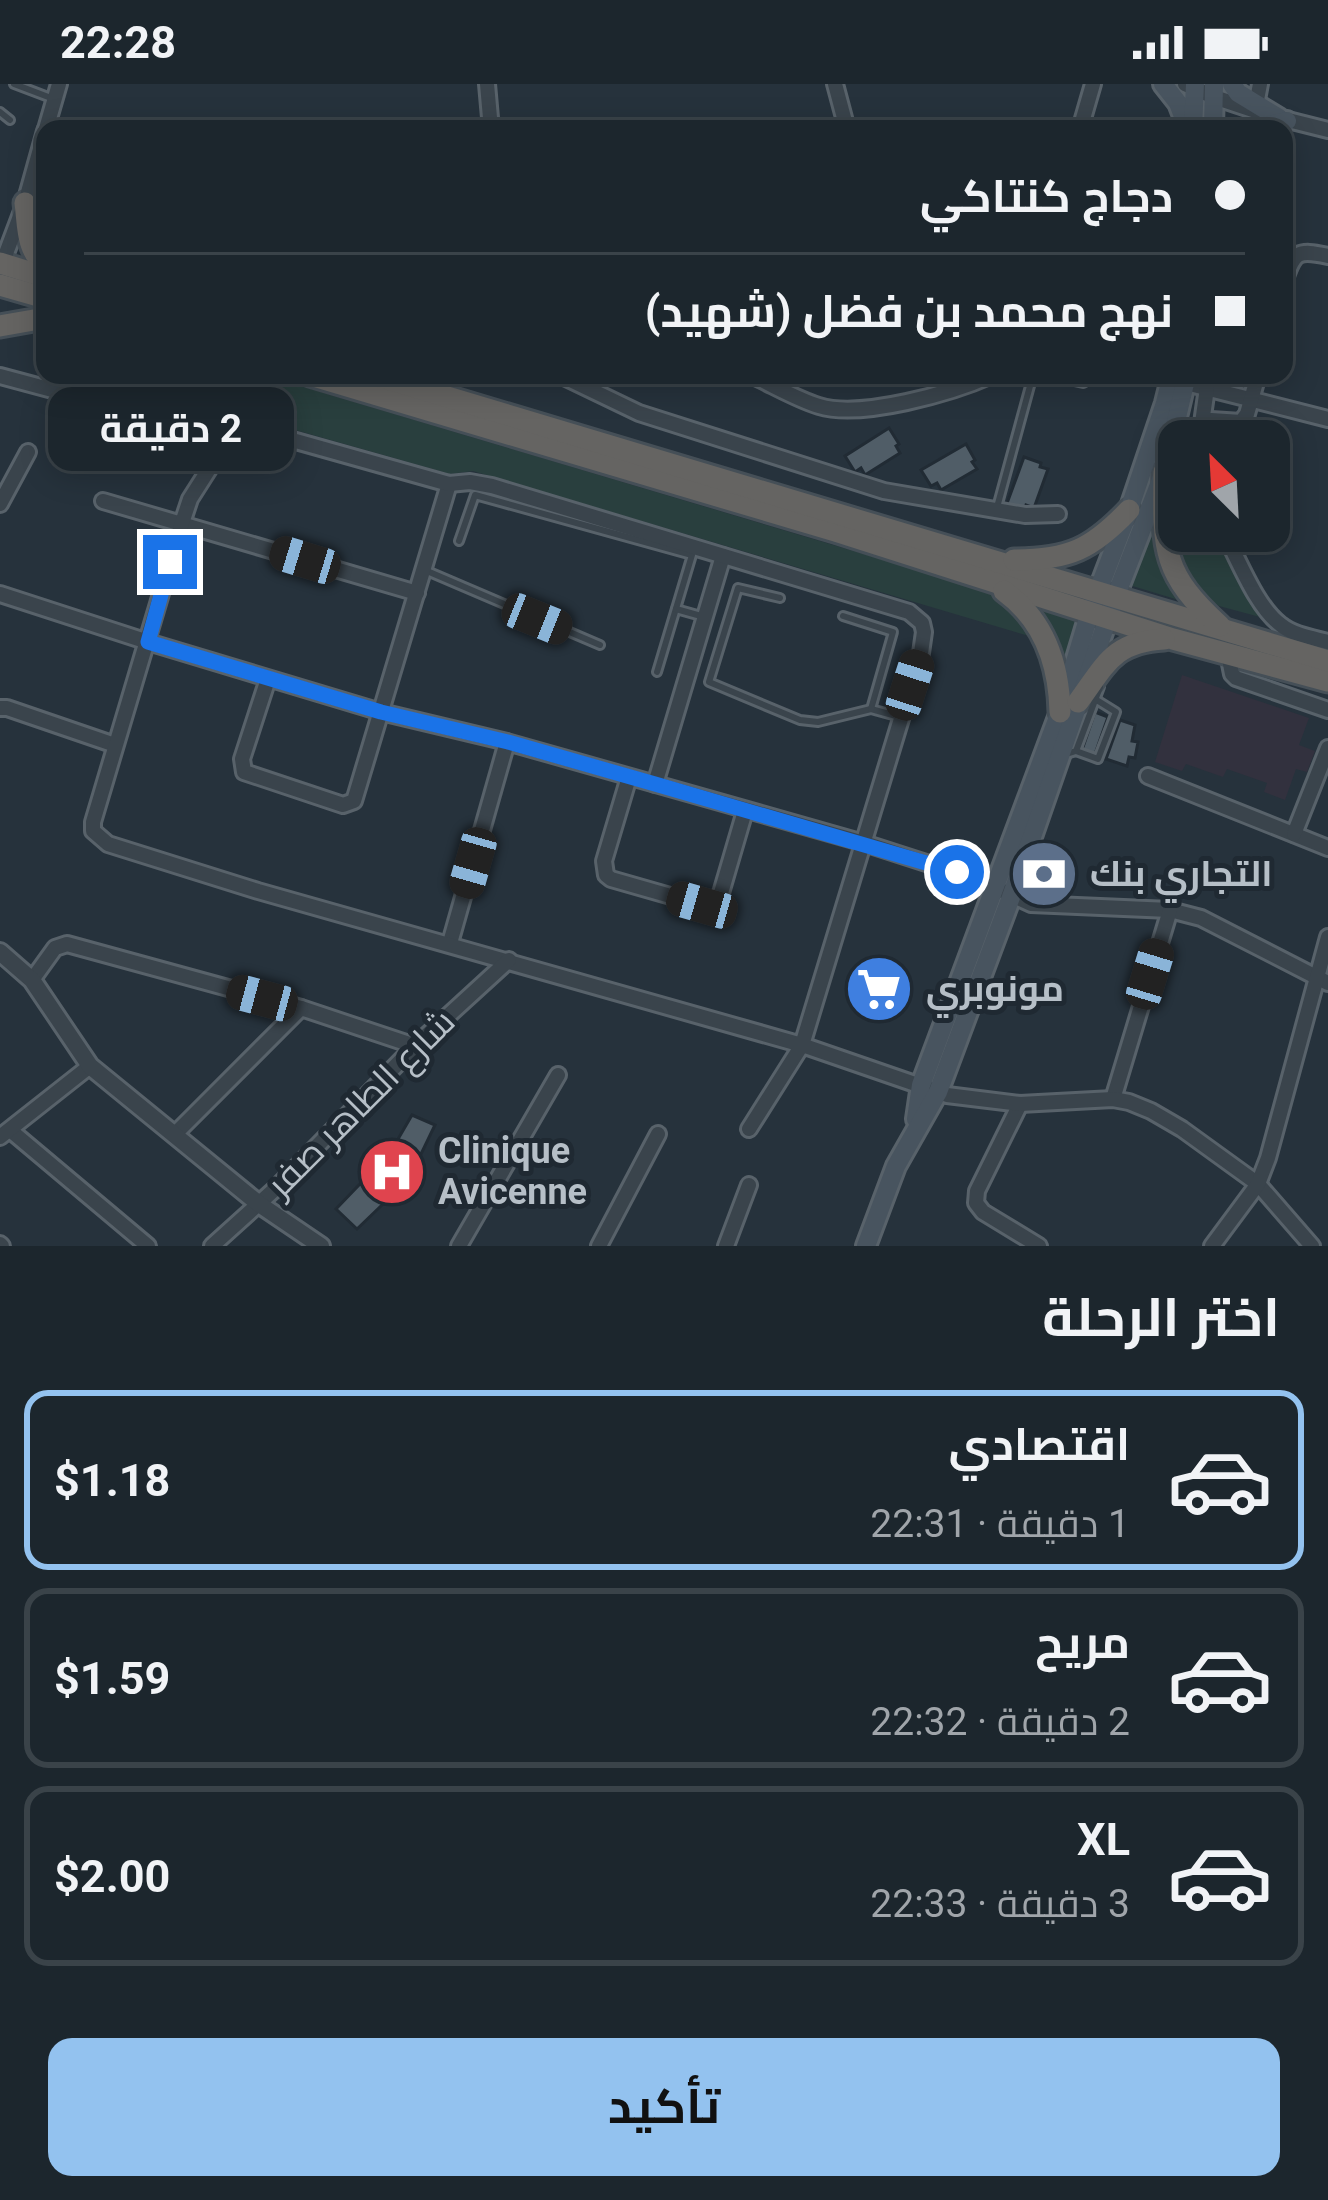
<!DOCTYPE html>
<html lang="ar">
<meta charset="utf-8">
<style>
:root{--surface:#1c262d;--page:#293239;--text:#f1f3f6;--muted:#a0a5aa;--line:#3a4349;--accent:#93c2ef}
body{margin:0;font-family:Roboto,Cairo,sans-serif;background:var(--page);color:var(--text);direction:rtl;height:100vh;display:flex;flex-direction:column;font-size:45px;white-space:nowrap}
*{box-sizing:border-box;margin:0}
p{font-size:39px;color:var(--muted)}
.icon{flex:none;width:66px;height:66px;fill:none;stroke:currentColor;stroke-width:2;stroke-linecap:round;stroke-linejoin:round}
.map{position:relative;height:1162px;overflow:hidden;direction:ltr}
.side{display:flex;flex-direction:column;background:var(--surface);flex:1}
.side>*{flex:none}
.top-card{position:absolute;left:36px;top:36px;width:1257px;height:264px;border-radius:24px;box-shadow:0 6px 30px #0003,0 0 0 3px var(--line);direction:rtl;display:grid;align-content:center;height:264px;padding:0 48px;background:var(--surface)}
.needle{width:78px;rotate:336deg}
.buttons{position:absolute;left:1158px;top:336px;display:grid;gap:24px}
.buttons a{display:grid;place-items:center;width:132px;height:132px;border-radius:24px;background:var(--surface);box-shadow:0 6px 30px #0003,0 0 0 3px var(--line);font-size:60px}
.end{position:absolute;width:54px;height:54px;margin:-27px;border:15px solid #1a73e8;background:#fff;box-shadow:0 0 0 6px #fff}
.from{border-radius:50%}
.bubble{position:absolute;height:84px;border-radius:24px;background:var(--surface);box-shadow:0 6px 30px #0003,0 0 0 3px var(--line);font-size:39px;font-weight:700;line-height:84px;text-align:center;direction:rtl}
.car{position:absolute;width:36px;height:72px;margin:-36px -18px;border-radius:15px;box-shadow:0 0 9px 3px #0007;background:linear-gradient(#222 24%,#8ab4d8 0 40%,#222 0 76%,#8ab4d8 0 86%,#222 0)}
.top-card b{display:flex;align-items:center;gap:42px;height:114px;font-size:45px}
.top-card b+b{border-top:3px solid var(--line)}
.top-card i{width:30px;height:30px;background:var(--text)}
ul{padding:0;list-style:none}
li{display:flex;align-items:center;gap:36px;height:180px;margin:0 24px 18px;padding:0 24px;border:6px solid var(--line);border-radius:24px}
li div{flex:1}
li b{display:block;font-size:45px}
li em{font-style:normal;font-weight:700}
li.selected{border-color:var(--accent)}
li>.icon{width:108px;height:108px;stroke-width:1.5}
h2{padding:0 48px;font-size:54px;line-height:144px}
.button{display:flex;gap:24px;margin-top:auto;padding:24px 48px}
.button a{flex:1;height:138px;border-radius:24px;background:var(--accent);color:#111;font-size:48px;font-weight:700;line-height:138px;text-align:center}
.status{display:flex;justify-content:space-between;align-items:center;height:84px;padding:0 60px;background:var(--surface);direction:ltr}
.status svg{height:33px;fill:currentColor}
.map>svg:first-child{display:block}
.medical{fill:#32313e}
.green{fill:#293f3e}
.building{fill:#505d67;stroke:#212b34;stroke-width:3}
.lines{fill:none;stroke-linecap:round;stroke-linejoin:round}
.service-casing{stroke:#58626a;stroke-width:12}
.minor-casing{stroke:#58626a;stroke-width:20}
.tertiary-casing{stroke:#58626a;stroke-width:22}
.secondary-casing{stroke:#58626a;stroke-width:24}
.trunk-casing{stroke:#454f57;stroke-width:27}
.service{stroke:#3a444c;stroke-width:6}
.minor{stroke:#3a444c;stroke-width:14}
.tertiary{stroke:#3a444c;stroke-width:16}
.secondary{stroke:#48545f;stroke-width:18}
.trunk{stroke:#656462;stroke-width:21}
.route{stroke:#1a73e8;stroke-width:15}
.labels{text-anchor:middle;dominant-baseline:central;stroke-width:10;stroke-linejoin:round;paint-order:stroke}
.poi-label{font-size:36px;font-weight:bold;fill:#b6bfc7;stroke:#1f2932;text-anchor:start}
.street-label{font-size:36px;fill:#b6bfc7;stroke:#1f2932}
</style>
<div class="status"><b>22:28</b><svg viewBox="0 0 49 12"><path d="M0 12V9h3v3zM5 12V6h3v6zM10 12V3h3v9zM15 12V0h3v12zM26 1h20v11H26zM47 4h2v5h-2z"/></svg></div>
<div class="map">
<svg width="1328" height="1162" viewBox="0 0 1328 1162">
<rect width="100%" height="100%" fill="#26323c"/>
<polygon class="medical" points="1182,591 1309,634 1299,661 1315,667 1307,688 1296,685 1285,716 1264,708 1267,699 1227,685 1223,693 1186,680 1182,687 1155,678"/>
<g class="green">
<polygon points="146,291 264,291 1078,534 1062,582 1029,552 473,387 450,390 218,324 220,313"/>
<polygon points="1179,396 1179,447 1214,447 1260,533 1219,522 1202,510 1185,486 1173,463 1173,409"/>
<polygon points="1151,438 1159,478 1182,517 1129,501"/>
</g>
<g class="building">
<polygon points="889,344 899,360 896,362 900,369 865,391 861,384 855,388 845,372"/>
<polygon points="966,360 975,376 972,378 977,385 941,406 937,399 931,402 921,386"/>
<polygon points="1024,373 1041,379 1040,383 1048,385 1034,424 1026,421 1024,428 1006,422"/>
<polygon points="1095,628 1108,633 1095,670 1082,666"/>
<polygon points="1120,636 1135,641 1132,657 1138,658 1135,674 1129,673 1127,682 1106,675"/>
<polygon points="412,1031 435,1041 409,1095 357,1145 336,1125 378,1081 372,1076 387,1056 394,1062"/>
</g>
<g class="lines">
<defs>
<g id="service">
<polyline points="14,0 51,14"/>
<polyline points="0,28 10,36"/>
<polyline points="1047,291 1083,299 1097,291"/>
<polyline points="996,427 1033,291"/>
<polyline points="459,457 475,411 692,471 657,588"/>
<polyline points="427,487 600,561"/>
<polyline points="780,514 738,504 709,598 800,636 818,638 871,625 900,633"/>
<polyline points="676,525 701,532"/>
<polyline points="843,532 893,548 871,625"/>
<polyline points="1076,667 1098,675 1116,628 1095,615"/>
<polyline points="1063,671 1076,667 1100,603"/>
</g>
<g id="minor">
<polyline points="487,0 491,45"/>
<polyline points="835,0 847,45"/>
<polyline points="1185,0 1214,13 1259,28"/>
<polyline points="1256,21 1260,0"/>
<polyline points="1280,34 1328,46"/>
<polyline points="46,45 59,0"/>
<polyline points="1080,45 1093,0"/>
<polyline points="2,180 25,119 45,47"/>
<path d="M1284,198C1294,168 1297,165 1328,172"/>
<polyline points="560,291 639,329 884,407 1025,431 1058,430"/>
<path d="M751,291C773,301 796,315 819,322C861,335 952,309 992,291"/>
<polyline points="0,292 183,341"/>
<polyline points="1186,299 1328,335"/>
<polyline points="1202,339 1211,336 1241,338 1247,330 1258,291"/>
<polyline points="1195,357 1202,339 1207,304"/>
<polyline points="103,417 417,509"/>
<polyline points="0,420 28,368"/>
<path d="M1223,447C1238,474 1256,523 1281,541C1293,551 1313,554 1328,558"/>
<polyline points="0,510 148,558 381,628 507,658 864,759 979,796 1031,820 1170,826 1201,834 1328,899"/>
<polyline points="1228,570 1232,590 1236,594 1328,626"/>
<polyline points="268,595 242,675 244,688 343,721 354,717 449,400"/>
<polyline points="0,624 7,624 115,661"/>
<polyline points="1148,692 1328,764"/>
<polyline points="629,693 604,777 606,791 611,795 702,821 714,818 721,809 745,727"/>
<polyline points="655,700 723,472"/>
<polyline points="1294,750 1328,664"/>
<polyline points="450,859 507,658"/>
<polyline points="32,896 55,864 67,860 301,924 415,962"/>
<polyline points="1113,1015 1170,826"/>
<polyline points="1020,1020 977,1107 976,1119 983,1128 1039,1162"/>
<polyline points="749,1045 802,961 921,569 924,548 922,539 909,528 492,402 470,398 449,400 253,345 237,345 232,349 190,415 182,439 93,738 93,747 108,760 258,807 802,961 947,1011 1020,1020 1113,1015 1129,1018 1151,1027 1182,1045 1258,1100 1312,1162"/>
<polyline points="10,1046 148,1162"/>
<polyline points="174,1051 301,924"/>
<polyline points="0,1053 90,982"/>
<polyline points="0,1160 2,1162"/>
<polyline points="212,1162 275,1105 415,962 509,876"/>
<polyline points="459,1162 558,991"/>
<polyline points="599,1162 658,1050"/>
<polyline points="726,1162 749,1101"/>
<polyline points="1212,1162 1258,1100 1268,1074 1328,853"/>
</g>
<polyline id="tertiary" points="0,868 32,896 90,982 259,1120 321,1162"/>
<g id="secondary">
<polyline points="1163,0 1178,19 1188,45"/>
<polyline points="1232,0 1238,9 1279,34"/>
<polyline points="1193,43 1195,0"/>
<polyline points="1213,45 1214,0"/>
<polyline points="1251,45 1287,37"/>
<polyline points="916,1035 921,1001 1060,628 1090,528 1129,426 1165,319 1172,291"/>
<polyline points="866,1162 896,1082 938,1008 1011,813 1115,514 1164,388 1187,291"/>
</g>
<g id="trunk">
<path d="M25,119C28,142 26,165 45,181"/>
<polyline points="0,179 45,193"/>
<polyline points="0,201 45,214"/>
<polyline points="0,242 45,234"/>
<polyline points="310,291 835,447 1173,555 1328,597"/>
<polyline points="374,291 1328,577"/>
<path d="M1164,388C1163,464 1161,489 1220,542"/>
<path d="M1014,476C1069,476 1092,465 1129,426"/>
<path d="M1004,507C1044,536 1059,580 1060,628"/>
<path d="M1078,618C1106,580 1113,558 1164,555"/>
</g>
</defs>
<use href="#service" class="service-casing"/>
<use href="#minor" class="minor-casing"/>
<use href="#tertiary" class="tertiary-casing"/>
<use href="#secondary" class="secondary-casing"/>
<use href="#trunk" class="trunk-casing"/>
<use href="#service" class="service"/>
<use href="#minor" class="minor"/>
<use href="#tertiary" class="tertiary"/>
<use href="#secondary" class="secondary"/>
<use href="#trunk" class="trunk"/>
</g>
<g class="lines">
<polyline class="route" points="170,478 148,558 381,628 508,658 655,700 957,788"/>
</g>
<defs>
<symbol id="bank-disc" viewBox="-11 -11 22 22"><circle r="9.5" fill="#5c6f8a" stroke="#1f2932"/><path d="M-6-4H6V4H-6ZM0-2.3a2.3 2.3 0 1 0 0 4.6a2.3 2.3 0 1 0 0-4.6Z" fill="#fff"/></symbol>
<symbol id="supermarket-disc" viewBox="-11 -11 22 22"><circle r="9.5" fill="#3f7fe0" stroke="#1f2932"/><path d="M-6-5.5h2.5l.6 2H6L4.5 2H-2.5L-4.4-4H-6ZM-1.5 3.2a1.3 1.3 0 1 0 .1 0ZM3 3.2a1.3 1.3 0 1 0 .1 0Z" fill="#fff"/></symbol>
<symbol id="hospital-disc" viewBox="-11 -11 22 22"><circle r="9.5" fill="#e0444e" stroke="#1f2932"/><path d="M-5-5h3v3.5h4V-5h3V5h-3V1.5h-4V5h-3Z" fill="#fff"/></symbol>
</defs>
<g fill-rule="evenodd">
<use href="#bank-disc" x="1006" y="752" width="76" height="76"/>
<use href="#supermarket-disc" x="841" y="867" width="76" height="76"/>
<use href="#hospital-disc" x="354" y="1050" width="76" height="76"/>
</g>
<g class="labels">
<g class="poi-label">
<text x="1090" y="790">التجاري بنك</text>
<text x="926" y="905">مونوبري</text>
<text x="438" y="1067">Clinique<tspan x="438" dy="41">Avicenne</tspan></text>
</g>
<g class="street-label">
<text transform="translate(361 1019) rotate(-45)">شارع الطاهر صفر</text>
</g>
</g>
</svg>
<div class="buttons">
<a><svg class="needle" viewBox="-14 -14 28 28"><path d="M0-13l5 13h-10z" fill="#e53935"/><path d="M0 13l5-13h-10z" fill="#a0a5aa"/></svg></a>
</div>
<i class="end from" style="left:957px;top:788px"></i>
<i class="end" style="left:170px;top:478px"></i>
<div class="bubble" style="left:48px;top:303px;width:246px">2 دقيقة</div>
<i class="car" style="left:305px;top:476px;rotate:287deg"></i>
<i class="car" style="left:537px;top:535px;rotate:112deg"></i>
<i class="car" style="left:910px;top:601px;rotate:18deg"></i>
<i class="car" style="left:473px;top:779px;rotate:196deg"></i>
<i class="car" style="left:702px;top:821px;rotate:286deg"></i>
<i class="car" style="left:1150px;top:890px;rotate:17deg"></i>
<i class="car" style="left:262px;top:914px;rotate:285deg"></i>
<div class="top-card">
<b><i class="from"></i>دجاج كنتاكي</b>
<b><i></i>نهج محمد بن فضل (شهيد)</b>
</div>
</div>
<section class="side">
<h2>اختر الرحلة</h2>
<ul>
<li class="selected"><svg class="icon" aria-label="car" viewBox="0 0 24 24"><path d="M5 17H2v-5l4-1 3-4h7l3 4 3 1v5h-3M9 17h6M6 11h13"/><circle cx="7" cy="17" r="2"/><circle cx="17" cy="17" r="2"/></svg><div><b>اقتصادي</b><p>1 دقيقة · 22:31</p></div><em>$1.18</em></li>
<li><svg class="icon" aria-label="car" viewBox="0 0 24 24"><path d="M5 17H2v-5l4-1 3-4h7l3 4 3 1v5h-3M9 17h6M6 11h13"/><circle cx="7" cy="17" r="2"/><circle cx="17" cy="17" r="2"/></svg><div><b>مريح</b><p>2 دقيقة · 22:32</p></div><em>$1.59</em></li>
<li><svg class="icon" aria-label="car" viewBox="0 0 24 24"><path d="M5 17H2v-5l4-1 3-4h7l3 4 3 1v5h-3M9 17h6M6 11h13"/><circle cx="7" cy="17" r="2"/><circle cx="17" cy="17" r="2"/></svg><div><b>XL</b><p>3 دقيقة · 22:33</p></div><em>$2.00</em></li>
</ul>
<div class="button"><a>تأكيد</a></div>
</section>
